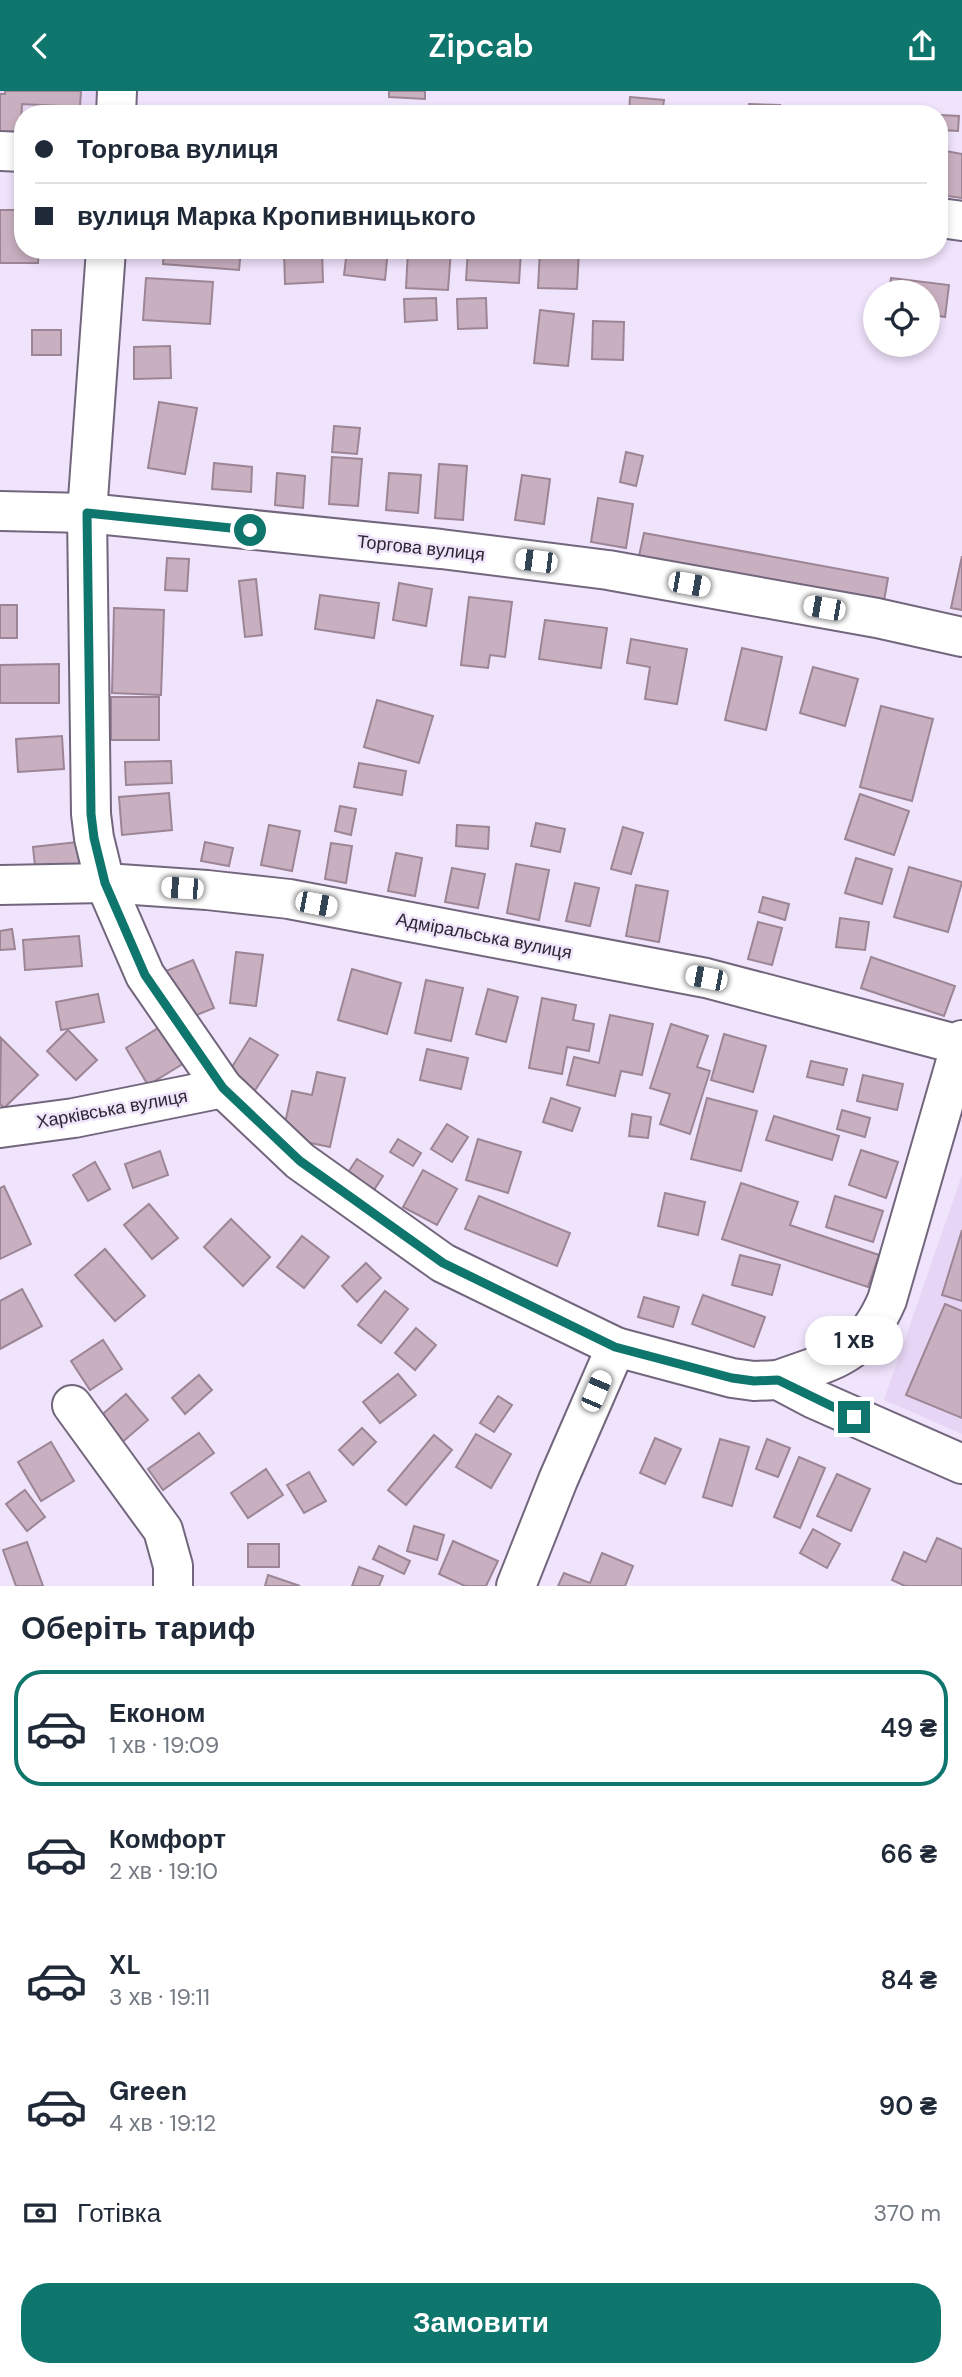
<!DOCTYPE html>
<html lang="uk">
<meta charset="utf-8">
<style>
:root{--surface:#fff;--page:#f2f2f3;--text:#1f2937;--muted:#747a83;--line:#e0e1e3;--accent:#0f766e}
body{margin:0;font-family:"DM Sans",sans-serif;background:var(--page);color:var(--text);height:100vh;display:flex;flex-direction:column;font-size:26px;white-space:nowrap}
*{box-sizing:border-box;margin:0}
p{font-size:23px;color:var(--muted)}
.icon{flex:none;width:38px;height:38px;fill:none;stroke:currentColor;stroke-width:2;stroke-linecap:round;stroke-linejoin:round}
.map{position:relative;height:1495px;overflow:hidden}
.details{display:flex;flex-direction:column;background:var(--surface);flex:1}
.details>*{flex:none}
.hud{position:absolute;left:14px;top:14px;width:934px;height:154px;border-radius:28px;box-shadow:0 4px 10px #0003;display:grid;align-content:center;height:154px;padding:0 21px;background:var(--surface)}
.buttons{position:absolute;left:863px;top:189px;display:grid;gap:14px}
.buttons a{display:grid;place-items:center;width:77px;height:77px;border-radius:50%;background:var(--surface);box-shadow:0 4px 10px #0003;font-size:35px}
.end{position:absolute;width:32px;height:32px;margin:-16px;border:9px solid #0f766e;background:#fff;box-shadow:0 0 0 4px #fff}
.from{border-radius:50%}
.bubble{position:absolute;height:49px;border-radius:24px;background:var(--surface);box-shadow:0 4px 10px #0003;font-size:23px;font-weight:600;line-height:49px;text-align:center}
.car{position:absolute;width:21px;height:42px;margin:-21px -10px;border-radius:9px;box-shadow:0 0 5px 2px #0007;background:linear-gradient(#fff 24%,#345 0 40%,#fff 0 76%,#345 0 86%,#fff 0)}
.hud b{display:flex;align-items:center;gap:24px;height:66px;font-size:26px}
.hud b+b{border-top:2px solid var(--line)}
.hud i{width:18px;height:18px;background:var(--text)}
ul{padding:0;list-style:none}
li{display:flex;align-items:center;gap:21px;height:116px;margin:0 14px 10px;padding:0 7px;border:4px solid transparent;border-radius:28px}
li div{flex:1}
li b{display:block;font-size:26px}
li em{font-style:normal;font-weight:600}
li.active{border-color:var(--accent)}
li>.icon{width:63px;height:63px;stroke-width:1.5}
h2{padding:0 21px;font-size:32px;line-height:84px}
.pay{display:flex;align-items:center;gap:18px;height:77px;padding:0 21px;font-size:26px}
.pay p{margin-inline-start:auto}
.action{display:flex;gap:14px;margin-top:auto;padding:14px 21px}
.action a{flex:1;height:80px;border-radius:28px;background:var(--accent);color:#fff;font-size:28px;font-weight:600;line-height:80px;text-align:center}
header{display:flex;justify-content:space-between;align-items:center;height:91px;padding:0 21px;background:var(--accent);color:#fff;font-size:32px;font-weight:600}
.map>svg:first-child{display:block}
.built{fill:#e6d5f4}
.building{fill:#c9b0c1;stroke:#9c8595;stroke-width:2}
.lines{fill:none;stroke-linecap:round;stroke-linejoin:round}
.minor-casing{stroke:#72667c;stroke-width:42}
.minor{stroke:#fff;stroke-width:38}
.route{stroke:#0f766e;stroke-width:9}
.labels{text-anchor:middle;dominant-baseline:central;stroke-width:5;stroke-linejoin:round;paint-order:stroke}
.street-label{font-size:18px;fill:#2c2730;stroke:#f0e3fc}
</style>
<header><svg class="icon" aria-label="back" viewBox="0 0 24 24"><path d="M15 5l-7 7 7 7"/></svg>Zipcab<svg class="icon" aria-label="share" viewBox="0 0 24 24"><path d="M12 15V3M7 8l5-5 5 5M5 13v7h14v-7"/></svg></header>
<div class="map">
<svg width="962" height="1495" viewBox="0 0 962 1495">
<rect width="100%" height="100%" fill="#f0e3fc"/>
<g class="built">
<polygon points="0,0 101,0 100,23 23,23 23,54 0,53"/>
<polygon points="962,1084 962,1343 884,1309"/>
</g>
<g class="building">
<polygon points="5,0 81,0 80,16 22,13 20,49 0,48 0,3 5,3"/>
<polygon points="389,0 425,0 425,8 389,6"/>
<polygon points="630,6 664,9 662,23 629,23"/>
<polygon points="749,13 780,14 780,23 749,23"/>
<polygon points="166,16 207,19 207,23 166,23"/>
<polygon points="940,24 959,25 958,40 940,39"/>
<polygon points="940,59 962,63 962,107 940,104"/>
<polygon points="0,119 23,119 23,159 39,159 38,172 0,172"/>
<polygon points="164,159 241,159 239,179 163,173"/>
<polygon points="284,159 322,159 323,191 285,193"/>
<polygon points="347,159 388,159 385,189 344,184"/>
<polygon points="408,159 451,159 448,199 406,197"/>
<polygon points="468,159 521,159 519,192 466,189"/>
<polygon points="540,159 579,159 577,198 538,197"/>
<polygon points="597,159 636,159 636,165 596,164"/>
<polygon points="146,187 213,191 210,233 143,229"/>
<polygon points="891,187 949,194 945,226 928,223 928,201 889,201"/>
<polygon points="436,207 437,229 405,231 404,208"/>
<polygon points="486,207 487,237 458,238 457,208"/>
<polygon points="540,219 574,223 568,275 534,272"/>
<polygon points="593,230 624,231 623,269 592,268"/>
<rect x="32" y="239" width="29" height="25"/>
<polygon points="170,255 171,287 134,288 134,256"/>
<polygon points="159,311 197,317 185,383 148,377"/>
<polygon points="334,335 360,337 357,363 332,361"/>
<polygon points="626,361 643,365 636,395 620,391"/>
<polygon points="332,366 362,368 358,415 329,413"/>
<polygon points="214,372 252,376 251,401 212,398"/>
<polygon points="439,373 467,375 463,429 435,427"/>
<polygon points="277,382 305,385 303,417 275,414"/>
<polygon points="389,382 421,384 418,422 386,419"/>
<polygon points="522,384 550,388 544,433 515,429"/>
<polygon points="598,407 633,413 626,457 591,451"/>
<polygon points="644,442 888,487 884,510 639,465"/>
<polygon points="962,465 962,519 951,517"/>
<polygon points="167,467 189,468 187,500 165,499"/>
<polygon points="256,488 262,544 245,546 239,490"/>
<polygon points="399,492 432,498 426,535 393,529"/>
<polygon points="320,504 379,512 374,547 315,538"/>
<polygon points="469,506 512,511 505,566 490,564 488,577 461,574"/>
<rect x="0" y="514" width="17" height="33"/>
<polygon points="114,517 164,519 161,604 112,602"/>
<polygon points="545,529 607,537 601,577 539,568"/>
<polygon points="631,548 687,558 677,613 645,608 650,576 627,572"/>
<polygon points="742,557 782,566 766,639 725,629"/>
<polygon points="59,573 59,612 0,612 0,574"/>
<polygon points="813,576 858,588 845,635 800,622"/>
<rect x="111" y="606" width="48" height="43"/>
<polygon points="377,609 433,625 419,672 364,656"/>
<polygon points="881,615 933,628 912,710 860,696"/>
<polygon points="62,645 64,678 18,681 16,648"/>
<polygon points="171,670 172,692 126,694 125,671"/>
<polygon points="359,672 406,680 402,704 354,696"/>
<polygon points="169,702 172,739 122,744 119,706"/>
<polygon points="860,703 909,720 894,764 845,748"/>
<polygon points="340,715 356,718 351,744 335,740"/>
<polygon points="536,732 565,738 560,761 531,755"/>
<polygon points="269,734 300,740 292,780 261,774"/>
<polygon points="457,734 489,736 488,758 456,755"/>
<polygon points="623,736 643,742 631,783 611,778"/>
<polygon points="77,751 80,780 36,785 33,756"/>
<polygon points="205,751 233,757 229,775 201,770"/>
<polygon points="331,752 352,755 346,792 325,788"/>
<polygon points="396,762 422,767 415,805 388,800"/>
<polygon points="856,767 892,778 882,813 845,802"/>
<polygon points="516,773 549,779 539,829 507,822"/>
<polygon points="909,776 962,791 948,841 894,826"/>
<polygon points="452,777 485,783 478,817 445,811"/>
<polygon points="575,792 599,797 590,835 566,830"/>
<polygon points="636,794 668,800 659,851 626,845"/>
<polygon points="763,806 789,813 785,829 759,821"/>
<polygon points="840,827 869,831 865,859 836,856"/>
<polygon points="758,831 782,837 772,874 748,868"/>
<polygon points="12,838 15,858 0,859 0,840"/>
<polygon points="79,845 82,875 25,879 23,849"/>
<polygon points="236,861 263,864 256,915 230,912"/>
<polygon points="871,866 955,895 944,925 861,897"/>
<polygon points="193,869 214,917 182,930 161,882"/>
<polygon points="352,878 401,892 387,943 338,929"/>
<polygon points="426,889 463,897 451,950 415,942"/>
<polygon points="488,898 518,906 506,951 476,943"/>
<polygon points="98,903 104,931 61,939 56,911"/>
<polygon points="542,907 576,914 573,929 594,933 589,960 567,956 562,983 529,977"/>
<polygon points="610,924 653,933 642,984 621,980 615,1005 567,994 574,966 599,972"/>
<polygon points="671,933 708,945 697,976 710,980 690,1043 660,1033 670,1003 650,997"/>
<polygon points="163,934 186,971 148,994 126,957"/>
<polygon points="68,939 97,969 76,989 47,960"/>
<polygon points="724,943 766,955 753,1001 711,989"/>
<polygon points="1,947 38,984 4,1017 0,1013"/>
<polygon points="250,947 278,964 254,1001 227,984"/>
<polygon points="427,958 468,967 461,998 420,989"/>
<polygon points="811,970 847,978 843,994 807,986"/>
<polygon points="317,981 345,987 330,1056 282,1046 292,1000 312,1004"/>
<polygon points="863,984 903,993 897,1019 857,1010"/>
<polygon points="551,1007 580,1017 572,1040 543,1031"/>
<polygon points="707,1007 757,1020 741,1080 691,1068"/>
<polygon points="842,1019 870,1027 865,1046 837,1038"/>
<polygon points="632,1023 651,1026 648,1047 629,1045"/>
<polygon points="774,1025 839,1045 832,1069 766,1049"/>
<polygon points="447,1033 468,1046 452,1071 431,1058"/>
<polygon points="398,1048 421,1062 413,1075 390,1061"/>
<polygon points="478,1048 521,1061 508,1102 466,1089"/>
<polygon points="861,1059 898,1071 886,1107 849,1094"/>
<polygon points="160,1060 168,1084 133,1097 125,1073"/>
<polygon points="357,1068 383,1085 365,1113 339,1095"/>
<polygon points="95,1071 110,1098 88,1110 73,1084"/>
<polygon points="423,1079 457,1098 437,1134 403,1116"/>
<polygon points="741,1092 798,1111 790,1134 879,1164 868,1196 722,1148"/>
<polygon points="4,1095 31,1153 0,1168 0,1097"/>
<polygon points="665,1102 705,1111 698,1144 658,1135"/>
<polygon points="479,1105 570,1142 557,1175 465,1138"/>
<polygon points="835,1105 883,1120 873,1151 826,1136"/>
<polygon points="149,1113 178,1147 152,1168 124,1134"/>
<polygon points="231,1128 270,1166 243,1195 204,1156"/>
<polygon points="962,1139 962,1210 942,1204"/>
<polygon points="302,1145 329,1166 304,1197 277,1176"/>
<polygon points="105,1158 145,1205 115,1230 75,1184"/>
<polygon points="740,1164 780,1174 772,1204 732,1194"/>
<polygon points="366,1172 381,1187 357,1211 342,1195"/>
<polygon points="22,1198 42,1235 0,1258 0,1210"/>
<polygon points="385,1200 408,1218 381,1252 358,1234"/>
<polygon points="703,1204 765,1226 754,1256 692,1233"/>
<polygon points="644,1206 679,1216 673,1236 638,1226"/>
<polygon points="945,1213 962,1220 962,1327 906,1304"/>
<polygon points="416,1237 436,1254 415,1279 395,1262"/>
<polygon points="103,1249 122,1278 90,1299 71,1270"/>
<polygon points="398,1283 416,1304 380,1332 363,1311"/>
<polygon points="199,1284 212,1299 185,1323 172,1307"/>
<polygon points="126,1303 148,1329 120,1353 98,1327"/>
<polygon points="498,1305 512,1314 494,1341 480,1332"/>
<polygon points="362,1337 376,1351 353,1374 339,1359"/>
<polygon points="199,1342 214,1362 163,1399 148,1378"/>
<polygon points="476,1343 511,1363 491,1397 456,1376"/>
<polygon points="434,1344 452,1359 406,1414 388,1399"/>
<polygon points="655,1347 681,1358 665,1393 640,1382"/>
<polygon points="720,1348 749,1356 732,1415 703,1406"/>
<polygon points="767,1348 790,1357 778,1386 756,1378"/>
<polygon points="51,1351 74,1390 41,1410 18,1371"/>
<polygon points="799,1366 825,1377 800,1437 774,1426"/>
<polygon points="266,1378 283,1404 248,1427 231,1402"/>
<polygon points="309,1381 326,1410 304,1422 287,1394"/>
<polygon points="837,1383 870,1398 851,1440 817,1425"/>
<polygon points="25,1399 45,1426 27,1440 6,1413"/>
<polygon points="414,1435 444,1444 437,1469 407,1460"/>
<polygon points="813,1438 840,1453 827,1477 800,1462"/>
<polygon points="937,1447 962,1458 962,1495 905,1495 892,1489 904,1461 926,1471"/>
<polygon points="453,1450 498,1470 486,1495 465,1495 439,1483"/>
<polygon points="27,1451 43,1495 16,1495 3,1459"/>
<rect x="248" y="1453" width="31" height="23"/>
<polygon points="379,1455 410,1470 404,1483 373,1468"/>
<polygon points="602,1462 633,1475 625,1495 558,1495 564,1482 590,1492"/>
<polygon points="359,1476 383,1485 379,1495 352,1495"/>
<polygon points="268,1484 300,1495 265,1495"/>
</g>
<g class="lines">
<defs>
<g id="minor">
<polyline points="116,23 117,0"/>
<polyline points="0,60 23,61"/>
<polyline points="940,127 962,130"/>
<polyline points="106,159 87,422 91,723 94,747 105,792 145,884 223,997 300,1070 443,1172 616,1256 732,1287 754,1290 778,1289 812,1307 962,1373"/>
<polyline points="0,420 87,422 441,458 608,479 877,527 962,546"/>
<polyline points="0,794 105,792 207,799 289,808 706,887 960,954"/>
<polyline points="0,1037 74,1027 223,997"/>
<path d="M778,1289C832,1269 862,1267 887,1209L962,949"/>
<polyline points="72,1314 163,1439 173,1475 173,1495"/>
<polyline points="516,1495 558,1389 616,1256"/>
</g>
</defs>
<use href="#minor" class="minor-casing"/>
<use href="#minor" class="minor"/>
</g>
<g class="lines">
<polyline class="route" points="250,439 87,422 91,723 94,747 105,792 145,884 223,997 300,1070 443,1172 615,1256 732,1287 754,1290 778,1289 854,1326"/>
</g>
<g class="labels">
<g class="street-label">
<text transform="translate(421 457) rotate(6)">Торгова вулиця</text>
<text transform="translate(484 845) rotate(11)">Адміральська вулиця</text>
<text transform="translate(112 1018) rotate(-10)">Харківська вулиця</text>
</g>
</g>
</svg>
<div class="buttons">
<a><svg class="icon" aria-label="locate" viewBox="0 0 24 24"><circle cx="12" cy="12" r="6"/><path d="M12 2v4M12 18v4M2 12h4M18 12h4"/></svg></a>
</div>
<i class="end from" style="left:250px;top:439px"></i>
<i class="end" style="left:854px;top:1326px"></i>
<div class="bubble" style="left:805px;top:1225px;width:98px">1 хв</div>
<i class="car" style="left:536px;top:470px;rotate:277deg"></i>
<i class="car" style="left:689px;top:493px;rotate:100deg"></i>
<i class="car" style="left:824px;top:517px;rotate:280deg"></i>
<i class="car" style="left:182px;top:797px;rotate:274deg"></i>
<i class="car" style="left:316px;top:813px;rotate:101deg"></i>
<i class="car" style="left:706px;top:887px;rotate:281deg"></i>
<i class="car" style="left:596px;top:1300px;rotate:23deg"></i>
<div class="hud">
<b><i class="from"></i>Торгова вулиця</b>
<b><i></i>вулиця Марка Кропивницького</b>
</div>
</div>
<section class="details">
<h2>Оберіть тариф</h2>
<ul>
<li class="active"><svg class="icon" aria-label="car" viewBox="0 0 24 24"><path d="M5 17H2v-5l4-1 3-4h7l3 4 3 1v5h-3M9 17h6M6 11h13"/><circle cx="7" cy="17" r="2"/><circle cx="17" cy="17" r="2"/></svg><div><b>Економ</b><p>1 хв · 19:09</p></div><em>49 ₴</em></li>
<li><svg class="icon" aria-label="car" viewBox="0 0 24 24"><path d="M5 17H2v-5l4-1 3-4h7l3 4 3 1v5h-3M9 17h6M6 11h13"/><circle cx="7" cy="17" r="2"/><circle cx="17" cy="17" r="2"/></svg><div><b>Комфорт</b><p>2 хв · 19:10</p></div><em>66 ₴</em></li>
<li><svg class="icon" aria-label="car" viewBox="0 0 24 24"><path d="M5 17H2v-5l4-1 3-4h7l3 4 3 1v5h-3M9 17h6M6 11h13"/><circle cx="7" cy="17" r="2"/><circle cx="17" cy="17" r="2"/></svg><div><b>XL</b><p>3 хв · 19:11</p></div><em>84 ₴</em></li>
<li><svg class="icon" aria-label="car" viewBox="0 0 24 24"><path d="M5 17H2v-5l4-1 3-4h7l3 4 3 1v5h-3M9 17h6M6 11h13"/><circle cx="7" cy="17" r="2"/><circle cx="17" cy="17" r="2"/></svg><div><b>Green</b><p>4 хв · 19:12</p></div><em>90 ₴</em></li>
</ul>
<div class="pay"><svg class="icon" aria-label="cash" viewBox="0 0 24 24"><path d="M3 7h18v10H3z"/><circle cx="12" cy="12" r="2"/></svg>Готівка<p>370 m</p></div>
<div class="action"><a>Замовити</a></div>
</section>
